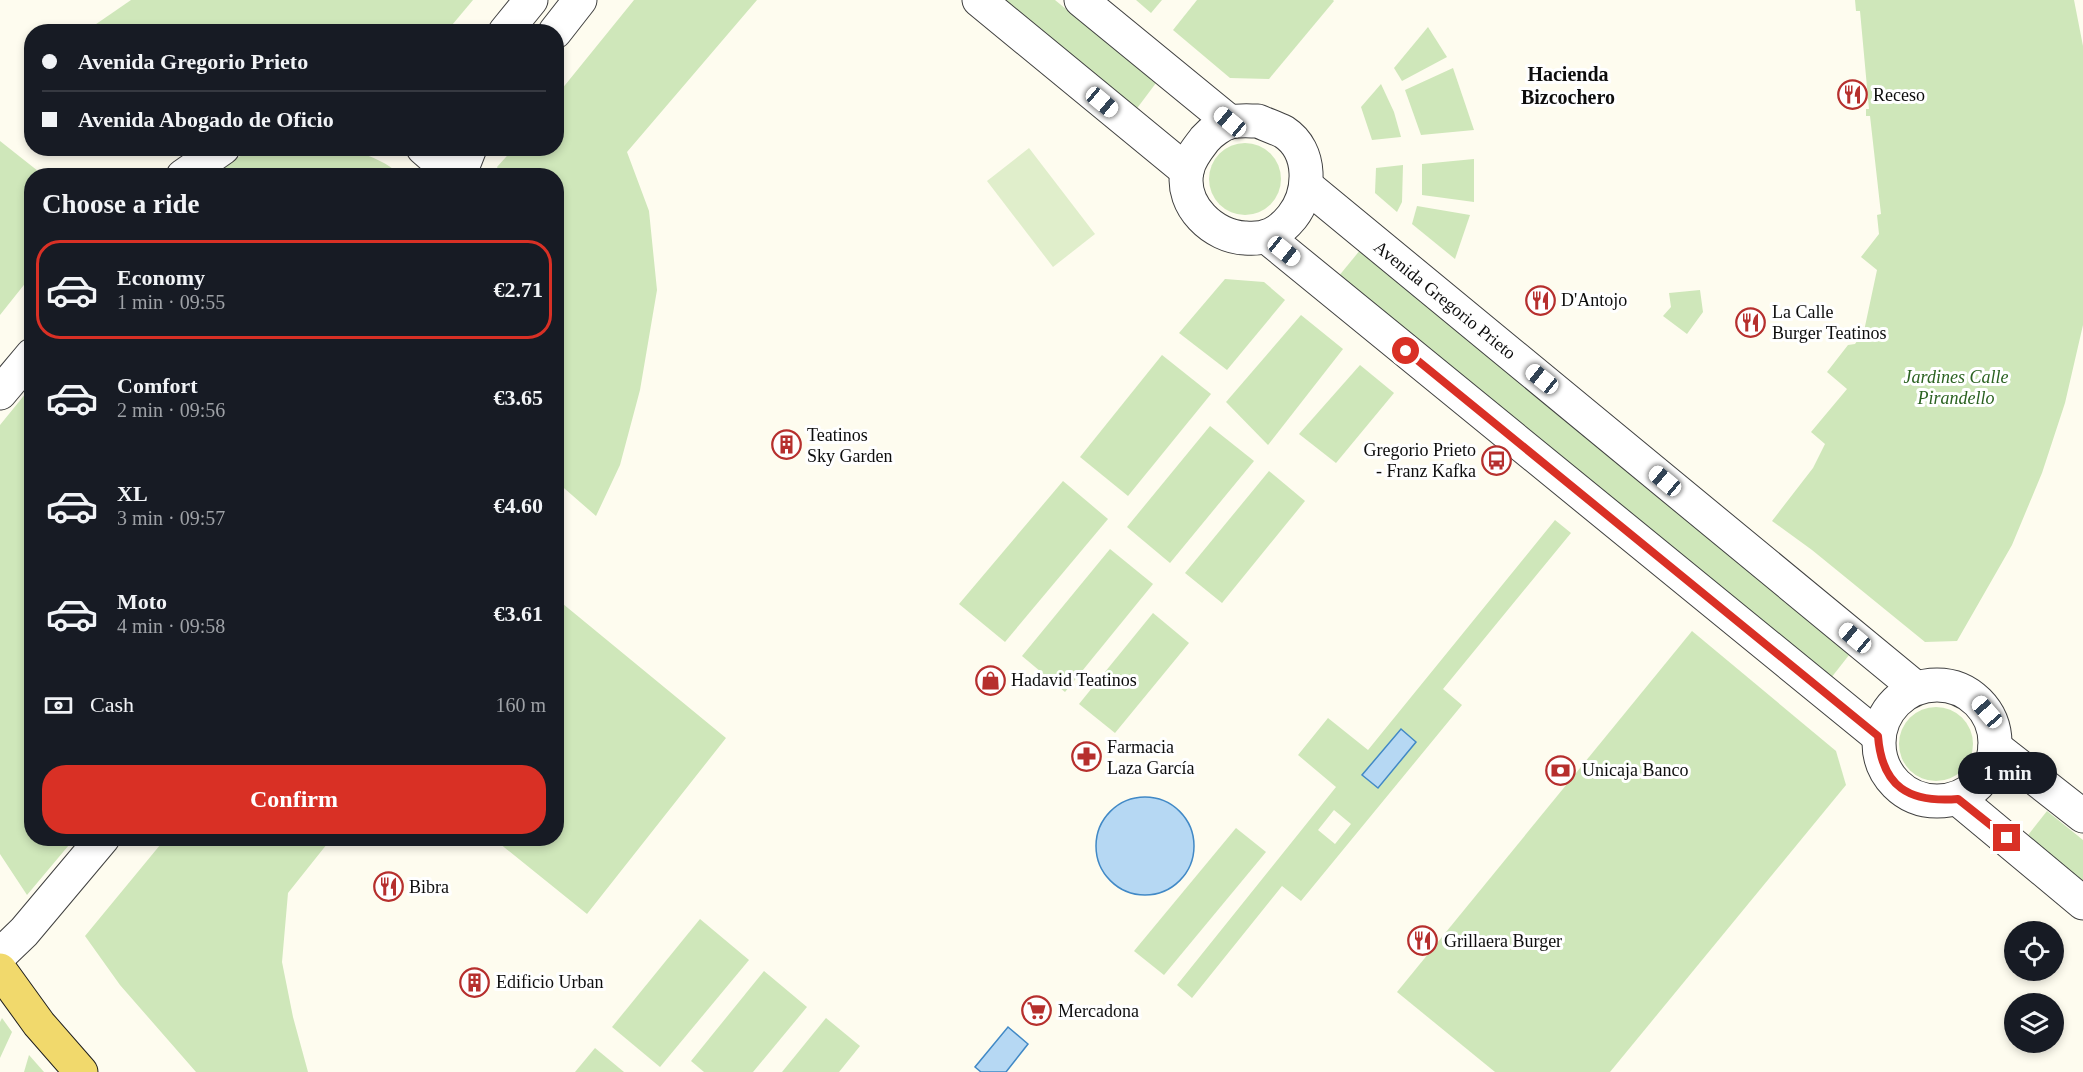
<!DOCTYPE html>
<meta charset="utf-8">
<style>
:root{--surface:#171b24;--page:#20242c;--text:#f1f3f6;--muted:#9ea1a6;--line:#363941;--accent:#d93025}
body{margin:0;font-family:Georgia,serif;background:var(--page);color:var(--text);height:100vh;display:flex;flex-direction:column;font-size:22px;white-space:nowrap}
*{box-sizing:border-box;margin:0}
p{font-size:20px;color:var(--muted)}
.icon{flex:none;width:33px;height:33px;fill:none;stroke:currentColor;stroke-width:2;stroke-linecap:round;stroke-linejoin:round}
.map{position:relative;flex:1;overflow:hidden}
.drawer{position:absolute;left:24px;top:168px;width:540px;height:678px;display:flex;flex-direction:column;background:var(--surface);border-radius:24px;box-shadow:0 3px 9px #0003}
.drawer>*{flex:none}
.banner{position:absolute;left:24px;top:24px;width:540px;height:132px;border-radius:24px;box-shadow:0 3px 9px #0003;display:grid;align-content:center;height:132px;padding:0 18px;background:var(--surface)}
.fabs{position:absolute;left:2004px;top:921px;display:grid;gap:12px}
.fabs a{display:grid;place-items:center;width:60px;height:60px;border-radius:50%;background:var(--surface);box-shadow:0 3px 9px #0003;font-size:30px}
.end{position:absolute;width:27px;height:27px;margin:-14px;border:8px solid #d93025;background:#fff;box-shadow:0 0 0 3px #fff}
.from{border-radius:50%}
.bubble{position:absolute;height:42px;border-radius:21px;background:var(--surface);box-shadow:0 3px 9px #0003;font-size:20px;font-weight:700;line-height:42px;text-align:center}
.car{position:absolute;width:18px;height:36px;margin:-18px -9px;border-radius:8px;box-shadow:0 0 4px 2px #0007;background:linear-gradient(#fff 24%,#345 0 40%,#fff 0 76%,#345 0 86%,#fff 0)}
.banner b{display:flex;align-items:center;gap:21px;height:57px;font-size:22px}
.banner b+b{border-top:2px solid var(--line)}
.banner i{width:15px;height:15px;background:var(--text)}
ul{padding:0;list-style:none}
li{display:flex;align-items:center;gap:18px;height:99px;margin:0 12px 9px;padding:0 6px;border:3px solid transparent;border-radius:24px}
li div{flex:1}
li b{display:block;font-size:22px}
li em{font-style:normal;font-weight:700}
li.active{border-color:var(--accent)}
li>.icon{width:54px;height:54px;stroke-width:1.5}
h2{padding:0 18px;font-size:27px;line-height:72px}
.pay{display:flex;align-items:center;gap:15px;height:66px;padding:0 18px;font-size:22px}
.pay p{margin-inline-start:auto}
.primary-button{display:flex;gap:12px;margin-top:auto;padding:12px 18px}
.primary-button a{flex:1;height:69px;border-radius:24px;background:var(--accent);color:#fff;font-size:24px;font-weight:700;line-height:69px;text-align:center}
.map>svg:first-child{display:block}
.green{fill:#cfe7ba;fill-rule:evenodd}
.pitch{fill:#e0eecb}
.water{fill:#b6d8f3;stroke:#4189c6;stroke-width:1.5}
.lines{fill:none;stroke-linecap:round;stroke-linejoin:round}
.tertiary-casing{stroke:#404040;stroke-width:35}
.primary-casing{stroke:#1e1e1e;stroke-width:35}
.tertiary{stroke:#fff;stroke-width:33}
.primary{stroke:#f1d96c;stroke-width:33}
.route{stroke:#d93025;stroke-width:8}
.labels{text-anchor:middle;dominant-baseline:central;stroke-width:6;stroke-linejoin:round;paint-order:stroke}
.poi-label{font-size:18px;fill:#0d0d0d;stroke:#fff;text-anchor:start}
.street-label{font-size:18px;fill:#0d0d0d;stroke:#fff}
.park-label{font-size:18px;font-style:italic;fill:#2b6221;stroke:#fff}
.neighbourhood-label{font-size:20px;font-weight:bold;fill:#0d0d0d;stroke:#fff}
</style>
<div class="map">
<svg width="2083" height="1072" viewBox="0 0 2083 1072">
<rect width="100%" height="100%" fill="#fefcef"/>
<g class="green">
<polygon points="131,0 473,0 447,31 86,31"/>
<polygon points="634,0 757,0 627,152 649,211 657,290 640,390 620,465 596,516 557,482 556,176 501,175 497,167 513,149 556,148 557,95"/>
<polygon points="999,0 1055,0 1156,83 1135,111"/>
<polygon points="1136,0 1162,0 1151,13"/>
<polygon points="1197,0 1333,0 1334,1 1269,79 1230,78 1173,30"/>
<polygon points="1855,0 2074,0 2083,46 2083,325 2065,403 2042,473 2012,545 1957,641 1925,642 1812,550 1772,521 1813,468 1825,444 1811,432 1847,389 1827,372 1848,345 1855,344 1864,331 1877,270 1861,257 1879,234 1877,215 1881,214 1870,116 1866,116 1866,109 1869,109 1860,11 1856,11"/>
<polygon points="1428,27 1447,57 1402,81 1394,68"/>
<polygon points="1453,68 1474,130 1421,135 1405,90"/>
<polygon points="1381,84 1394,112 1401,137 1372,140 1361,107"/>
<polygon points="0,141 43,175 32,176 31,276 0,315"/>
<circle cx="1245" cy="179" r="36"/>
<path d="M261,148C311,149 361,140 401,175L205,176L244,154Z"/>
<polygon points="1474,159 1474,202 1422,195 1422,164"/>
<polygon points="1403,165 1402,202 1397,212 1375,193 1376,168"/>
<polygon points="1417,206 1470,215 1455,259 1412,224"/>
<polygon points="1361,249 1853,650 1831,678 1338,277"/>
<polygon points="1225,279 1264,282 1285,300 1227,370 1179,333"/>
<polygon points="1700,290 1703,312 1687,334 1663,316 1671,307 1669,293"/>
<polygon points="1301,315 1343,349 1268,445 1226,402"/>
<polygon points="1162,355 1211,394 1128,496 1080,457"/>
<polygon points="1360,365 1394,393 1336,463 1299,434"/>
<polygon points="31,387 32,838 74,839 27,895 0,854 0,425"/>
<polygon points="1210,426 1254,461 1170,563 1127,527"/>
<polygon points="1269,471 1305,501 1222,603 1185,573"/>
<polygon points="1063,481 1108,519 1005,642 959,604"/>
<path d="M1555,520L1571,533L1443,689L1462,705L1301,901L1282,886L1192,998L1177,985L1336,787L1298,755L1328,718L1368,750ZM1401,729L1416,742L1378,788L1363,775ZM1334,810L1351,824L1335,844L1318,830Z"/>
<polygon points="1110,549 1153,584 1065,692 1022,656"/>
<polygon points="557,599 726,738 587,914 494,839 556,838"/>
<polygon points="1153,613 1189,643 1115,733 1079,704"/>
<polygon points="1692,631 1836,751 1846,785 1610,1072 1495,1072 1397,992"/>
<circle cx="1936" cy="744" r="37"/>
<polygon points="2047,811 2083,840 2083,886 2025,839"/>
<polygon points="1236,828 1266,852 1164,975 1134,951"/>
<polygon points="165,839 331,839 288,893 282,962 293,1017 308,1072 196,1072 120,985 85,936"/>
<polygon points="700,919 749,960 660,1067 612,1027"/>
<polygon points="764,971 807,1007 753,1072 704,1072 691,1061"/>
<polygon points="2,1018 12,1032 0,1058 0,1022"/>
<polygon points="826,1018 860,1046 839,1072 782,1072"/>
<polygon points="595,1048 624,1072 575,1072"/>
<polygon points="29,1055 44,1072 24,1072"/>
</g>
<polygon class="pitch" points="1029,148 1095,234 1053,267 987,181"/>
<g class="water">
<polygon points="1401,729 1416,742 1378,788 1362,775"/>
<circle cx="1145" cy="846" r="49"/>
<polygon points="1008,1027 1028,1044 1006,1072 981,1072 975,1067"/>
</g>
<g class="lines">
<defs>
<g id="tertiary">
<polyline points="979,0 1187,171"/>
<polyline points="1081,0 1230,122"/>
<polyline points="505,32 531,0"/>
<polyline points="555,32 580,0"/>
<path d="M1258,121C1267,125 1276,128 1284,132C1313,151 1311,193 1292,217C1279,233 1266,240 1245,238C1214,237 1180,206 1187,171C1189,159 1198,148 1205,139C1211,132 1222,124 1231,122C1239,120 1250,121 1258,121Z"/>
<polyline points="423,148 455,176"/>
<polyline points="183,176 223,148"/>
<polyline points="459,176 470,148"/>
<polyline points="1308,187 1916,688"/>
<polyline points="1268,238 1878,736"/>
<polyline points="0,393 32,355"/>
<circle cx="1937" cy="743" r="58"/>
<polyline points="1995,747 2083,816"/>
<polyline points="1958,799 2083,903"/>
<polyline points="0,955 24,932 103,838"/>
</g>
<polyline id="primary" points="0,970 39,1024 81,1072"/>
</defs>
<use href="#tertiary" class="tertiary-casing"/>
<use href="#primary" class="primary-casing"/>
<use href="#tertiary" class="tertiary"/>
<use href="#primary" class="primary"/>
</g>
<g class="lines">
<path class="route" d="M1406,351L1878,736C1882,787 1909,803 1958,799L2007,838"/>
</g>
<defs>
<symbol id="restaurant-ring" viewBox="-11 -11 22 22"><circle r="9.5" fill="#fff" stroke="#b62f2d" stroke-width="1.5"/><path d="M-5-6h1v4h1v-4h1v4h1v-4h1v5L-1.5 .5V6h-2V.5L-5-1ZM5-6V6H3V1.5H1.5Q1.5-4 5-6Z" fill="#b62f2d"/></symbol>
<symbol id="building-ring" viewBox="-11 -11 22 22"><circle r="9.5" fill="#fff" stroke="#b62f2d" stroke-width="1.5"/><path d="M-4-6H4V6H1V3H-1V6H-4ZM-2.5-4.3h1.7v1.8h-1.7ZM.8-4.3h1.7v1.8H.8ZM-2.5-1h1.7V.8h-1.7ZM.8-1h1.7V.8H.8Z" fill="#b62f2d"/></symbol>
<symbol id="bus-ring" viewBox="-11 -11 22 22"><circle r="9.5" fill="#fff" stroke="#b62f2d" stroke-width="1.5"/><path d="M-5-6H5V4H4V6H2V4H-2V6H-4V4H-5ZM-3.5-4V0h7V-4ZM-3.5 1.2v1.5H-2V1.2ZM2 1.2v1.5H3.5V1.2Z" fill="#b62f2d"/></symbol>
<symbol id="shop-ring" viewBox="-11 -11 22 22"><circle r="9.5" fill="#fff" stroke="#b62f2d" stroke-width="1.5"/><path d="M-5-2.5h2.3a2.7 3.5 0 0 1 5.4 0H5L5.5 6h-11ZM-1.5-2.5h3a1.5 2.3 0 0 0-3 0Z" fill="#b62f2d"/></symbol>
<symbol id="pharmacy-ring" viewBox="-11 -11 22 22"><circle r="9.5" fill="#fff" stroke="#b62f2d" stroke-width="1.5"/><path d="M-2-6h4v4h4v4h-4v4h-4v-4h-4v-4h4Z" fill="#b62f2d"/></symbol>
<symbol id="bank-ring" viewBox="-11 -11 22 22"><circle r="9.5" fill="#fff" stroke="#b62f2d" stroke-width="1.5"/><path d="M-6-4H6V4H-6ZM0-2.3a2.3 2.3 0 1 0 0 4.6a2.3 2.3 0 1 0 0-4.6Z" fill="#b62f2d"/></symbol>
<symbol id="supermarket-ring" viewBox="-11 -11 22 22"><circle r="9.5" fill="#fff" stroke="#b62f2d" stroke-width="1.5"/><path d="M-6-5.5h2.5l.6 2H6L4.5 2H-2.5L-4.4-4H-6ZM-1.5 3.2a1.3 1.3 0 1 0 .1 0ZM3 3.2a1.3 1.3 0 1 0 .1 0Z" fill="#b62f2d"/></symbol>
</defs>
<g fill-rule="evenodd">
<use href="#restaurant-ring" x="1836" y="78" width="33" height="33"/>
<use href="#restaurant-ring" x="1524" y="284" width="33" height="33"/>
<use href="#restaurant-ring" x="1734" y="306" width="33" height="33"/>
<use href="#building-ring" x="770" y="428" width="33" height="33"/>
<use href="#bus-ring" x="1480" y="444" width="33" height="33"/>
<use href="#shop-ring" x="974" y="664" width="33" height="33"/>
<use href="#pharmacy-ring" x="1070" y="740" width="33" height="33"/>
<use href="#bank-ring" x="1544" y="754" width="33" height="33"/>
<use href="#restaurant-ring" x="372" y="870" width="33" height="33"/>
<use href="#restaurant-ring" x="1406" y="924" width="33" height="33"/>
<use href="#building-ring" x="458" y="966" width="33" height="33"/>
<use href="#supermarket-ring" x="1020" y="994" width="33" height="33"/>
</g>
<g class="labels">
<g class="poi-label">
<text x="1873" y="95">Receso</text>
<text x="1561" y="300">D'Antojo</text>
<text x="1772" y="312">La Calle<tspan x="1772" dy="21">Burger Teatinos</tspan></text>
<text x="807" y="435">Teatinos<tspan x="807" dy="21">Sky Garden</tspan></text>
<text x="1476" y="450" text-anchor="end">Gregorio Prieto<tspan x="1476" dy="21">- Franz Kafka</tspan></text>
<text x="1011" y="680">Hadavid Teatinos</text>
<text x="1107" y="747">Farmacia<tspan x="1107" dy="21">Laza García</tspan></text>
<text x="1582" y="770">Unicaja Banco</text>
<text x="409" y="887">Bibra</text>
<text x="1444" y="941">Grillaera Burger</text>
<text x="496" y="982">Edificio Urban</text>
<text x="1058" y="1011">Mercadona</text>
</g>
<g class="street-label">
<text transform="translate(1445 300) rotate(39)">Avenida Gregorio Prieto</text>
</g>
<g class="park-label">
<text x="1956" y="377">Jardines Calle<tspan x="1956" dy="21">Pirandello</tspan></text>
</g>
<g class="neighbourhood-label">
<text x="1568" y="74">Hacienda<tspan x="1568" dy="23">Bizcochero</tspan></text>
</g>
</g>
</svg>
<div class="fabs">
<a><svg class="icon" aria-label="locate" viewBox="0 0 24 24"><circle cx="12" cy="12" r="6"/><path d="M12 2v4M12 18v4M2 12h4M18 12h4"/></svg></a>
<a><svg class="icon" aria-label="layers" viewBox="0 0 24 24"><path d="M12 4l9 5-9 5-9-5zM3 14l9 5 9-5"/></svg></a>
</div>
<i class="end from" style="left:1406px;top:351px"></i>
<i class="end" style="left:2007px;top:838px"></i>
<div class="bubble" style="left:1958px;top:752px;width:99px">1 min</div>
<i class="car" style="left:1102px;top:102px;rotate:130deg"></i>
<i class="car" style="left:1230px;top:122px;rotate:310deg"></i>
<i class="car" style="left:1284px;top:251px;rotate:129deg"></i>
<i class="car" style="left:1542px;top:379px;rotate:309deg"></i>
<i class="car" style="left:1665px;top:481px;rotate:310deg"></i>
<i class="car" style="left:1855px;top:638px;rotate:310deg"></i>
<i class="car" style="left:1987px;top:712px;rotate:319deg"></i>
<div class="banner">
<b><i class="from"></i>Avenida Gregorio Prieto</b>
<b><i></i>Avenida Abogado de Oficio</b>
</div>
<section class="drawer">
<h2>Choose a ride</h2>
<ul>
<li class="active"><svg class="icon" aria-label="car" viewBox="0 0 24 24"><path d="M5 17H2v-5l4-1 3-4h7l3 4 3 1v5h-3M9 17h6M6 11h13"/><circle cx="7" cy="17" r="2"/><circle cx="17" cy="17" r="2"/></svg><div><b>Economy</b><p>1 min · 09:55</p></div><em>€2.71</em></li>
<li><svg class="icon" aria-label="car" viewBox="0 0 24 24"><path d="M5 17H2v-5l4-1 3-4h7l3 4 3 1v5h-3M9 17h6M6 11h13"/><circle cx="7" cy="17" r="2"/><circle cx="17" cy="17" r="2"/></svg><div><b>Comfort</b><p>2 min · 09:56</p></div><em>€3.65</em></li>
<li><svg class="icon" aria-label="car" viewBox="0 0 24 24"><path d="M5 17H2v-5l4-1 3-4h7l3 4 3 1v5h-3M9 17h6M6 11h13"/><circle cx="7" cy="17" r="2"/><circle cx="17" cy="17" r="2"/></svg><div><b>XL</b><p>3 min · 09:57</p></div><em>€4.60</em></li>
<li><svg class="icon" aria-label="car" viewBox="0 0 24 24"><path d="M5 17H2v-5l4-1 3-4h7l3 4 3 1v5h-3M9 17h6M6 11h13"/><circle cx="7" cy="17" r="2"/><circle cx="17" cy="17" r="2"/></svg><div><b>Moto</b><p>4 min · 09:58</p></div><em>€3.61</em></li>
</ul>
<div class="pay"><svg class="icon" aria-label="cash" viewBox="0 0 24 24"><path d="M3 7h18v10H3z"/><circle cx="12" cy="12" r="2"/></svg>Cash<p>160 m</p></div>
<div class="primary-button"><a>Confirm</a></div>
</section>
</div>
